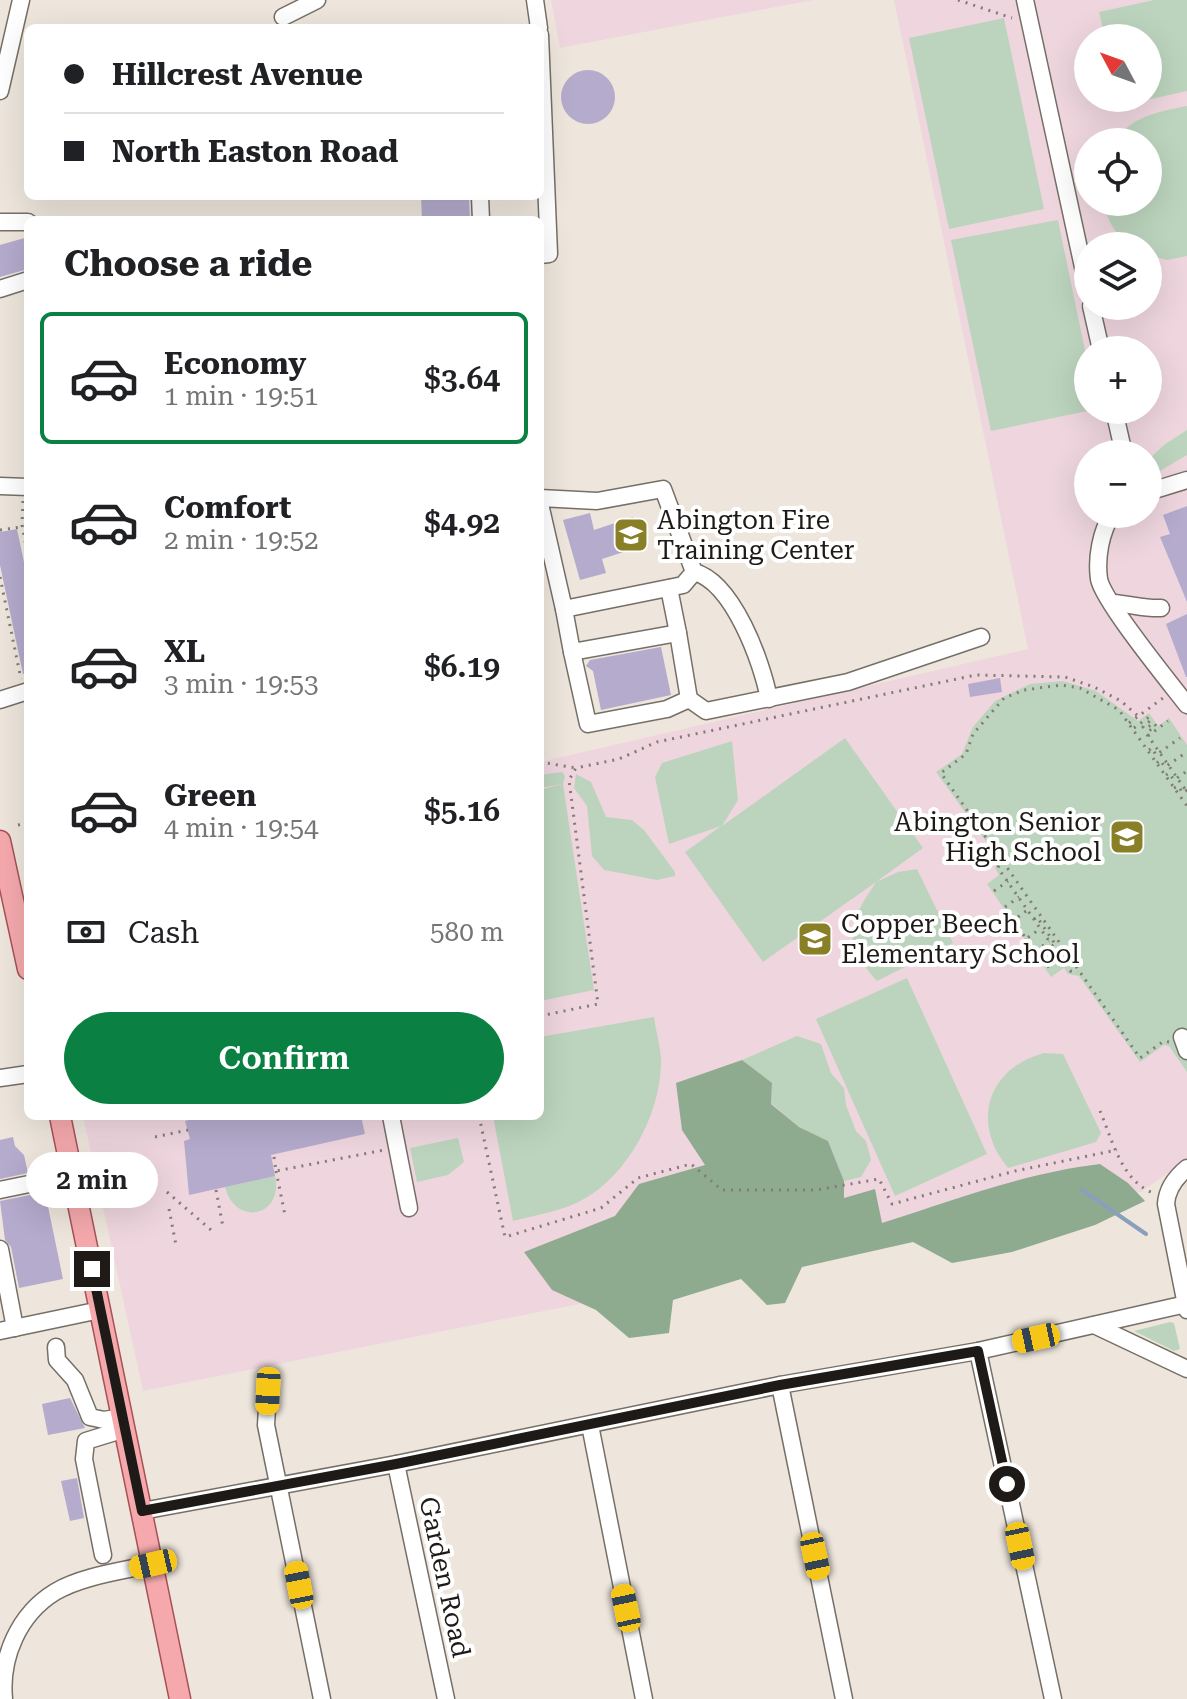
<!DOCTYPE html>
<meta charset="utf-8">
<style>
:root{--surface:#fff;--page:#f6f6f6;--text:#202124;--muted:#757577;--line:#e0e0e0;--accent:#0b8043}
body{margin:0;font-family:"Roboto Serif",serif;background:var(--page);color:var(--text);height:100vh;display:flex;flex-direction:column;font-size:30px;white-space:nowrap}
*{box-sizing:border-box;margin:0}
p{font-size:26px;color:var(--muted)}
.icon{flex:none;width:44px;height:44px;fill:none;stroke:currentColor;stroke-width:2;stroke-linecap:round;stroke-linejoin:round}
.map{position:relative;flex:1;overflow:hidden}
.sheet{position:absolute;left:24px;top:216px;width:520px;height:904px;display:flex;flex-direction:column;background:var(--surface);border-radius:12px;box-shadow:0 8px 32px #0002}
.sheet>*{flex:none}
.guide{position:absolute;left:24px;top:24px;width:520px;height:176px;border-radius:12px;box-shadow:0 8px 32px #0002;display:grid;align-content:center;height:176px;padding:0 40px;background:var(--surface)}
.needle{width:52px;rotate:311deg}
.fabs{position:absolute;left:1074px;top:24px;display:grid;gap:16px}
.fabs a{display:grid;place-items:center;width:88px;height:88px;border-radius:50%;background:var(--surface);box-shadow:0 8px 32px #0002;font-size:40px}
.end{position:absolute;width:36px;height:36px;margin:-18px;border:10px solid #1d1a17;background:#fff;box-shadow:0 0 0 4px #fff}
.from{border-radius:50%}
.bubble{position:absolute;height:56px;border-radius:28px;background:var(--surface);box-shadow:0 8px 32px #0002;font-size:26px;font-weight:600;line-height:56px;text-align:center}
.car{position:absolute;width:24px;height:48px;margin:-24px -12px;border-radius:10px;box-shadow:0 0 6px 2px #0007;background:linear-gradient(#f5c518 24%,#345 0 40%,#f5c518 0 76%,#345 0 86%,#f5c518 0)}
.guide b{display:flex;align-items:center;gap:28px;height:76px;font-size:30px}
.guide b+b{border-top:2px solid var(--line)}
.guide i{width:20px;height:20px;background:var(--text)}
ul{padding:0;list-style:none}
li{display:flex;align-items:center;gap:24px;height:132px;margin:0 16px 12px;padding:0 24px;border:4px solid transparent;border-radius:12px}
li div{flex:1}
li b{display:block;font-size:30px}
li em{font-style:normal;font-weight:600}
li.current{border-color:var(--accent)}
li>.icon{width:72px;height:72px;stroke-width:1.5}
h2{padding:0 40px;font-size:36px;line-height:96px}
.pay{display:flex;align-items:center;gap:20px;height:88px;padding:0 40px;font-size:30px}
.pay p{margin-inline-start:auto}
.cta{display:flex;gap:16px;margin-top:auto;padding:16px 40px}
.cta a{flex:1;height:92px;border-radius:48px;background:var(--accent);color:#fff;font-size:32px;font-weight:600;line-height:92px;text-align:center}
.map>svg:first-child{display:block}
.industrial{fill:#efd6de;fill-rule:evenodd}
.green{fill:#bcd4bd}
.forest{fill:#8eab90}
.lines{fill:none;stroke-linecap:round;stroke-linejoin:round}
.stream{stroke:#89a0bd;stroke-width:4}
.building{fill:#b4abcd}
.minor-casing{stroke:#766f67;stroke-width:19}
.major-casing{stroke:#a65155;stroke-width:23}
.path{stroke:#817c75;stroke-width:3;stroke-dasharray:2 6;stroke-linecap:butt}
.minor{stroke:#fff;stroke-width:16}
.major{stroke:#f5a9ad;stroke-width:20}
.route{stroke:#1d1a17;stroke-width:10}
.labels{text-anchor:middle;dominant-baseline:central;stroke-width:8;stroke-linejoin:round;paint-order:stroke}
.poi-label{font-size:26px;fill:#1d1a17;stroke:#fff;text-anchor:start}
.street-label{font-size:26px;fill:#1d1a17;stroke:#fff}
</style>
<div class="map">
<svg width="1187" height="1699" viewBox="0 0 1187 1699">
<rect width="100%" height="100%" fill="#eee6dc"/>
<g class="industrial">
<polygon points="551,0 813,0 560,48"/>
<path d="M894,0H1187V1160L1141,1192L143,1391L83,1116H540V762L1028,649ZM1088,38H1148V98H1088ZM1088,142H1148V202H1088ZM1088,246H1148V306H1088ZM1088,350H1148V410H1088ZM1088,454H1148V514H1088Z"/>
</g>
<g class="green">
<polygon points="1154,0 1187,0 1187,91 1120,106 1118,98 1148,98 1148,38 1105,38 1099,12"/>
<polygon points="1004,18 1044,209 949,229 909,38"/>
<path d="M1187,106V256L1167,260L1148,255V246C1121,246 1109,227 1103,202H1148V142H1114C1132,116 1157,112 1187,106Z"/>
<polygon points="1058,220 1088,365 1088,410 1092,410 991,431 951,240"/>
<polygon points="1187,430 1187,455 1148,478 1148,460 1165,444"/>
<polygon points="1063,681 1096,691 1138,721 1149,713 1158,726 1169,718 1187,745 1187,1072 1169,1046 1164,1045 1140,1062 1079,976 1068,974 1064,968 1051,977 987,884 999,875 995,868 998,858 936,772 962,754 973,727 995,701 1030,684"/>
<path d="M845,738L923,848L876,882L898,872L917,869L953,943L877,981C841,940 848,924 876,882L763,962L685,852L721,826L669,844L655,777L662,763L732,741L738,800L722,826Z"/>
<polygon points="562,772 565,776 563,784 594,990 540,1001 540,790 562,784 540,788 540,775"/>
<polygon points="576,774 591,782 606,817 632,820 644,830 675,872 675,876 657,880 604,870 592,856 587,806 574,788"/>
<polygon points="907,978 987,1154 895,1196 816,1019"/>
<path d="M654,1017C656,1033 662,1050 661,1066C659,1116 628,1174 584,1199C563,1211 536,1215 513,1221L493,1116H540V1037Z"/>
<polygon points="797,1036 821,1044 831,1073 844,1088 846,1105 856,1131 866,1141 871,1160 861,1177 844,1181 828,1141 799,1127 771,1103 772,1083 742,1060"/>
<path d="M1044,1053L1063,1054L1101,1133L1096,1142L1008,1168C970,1122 988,1068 1044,1053Z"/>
<polygon points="458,1138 464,1162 448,1175 417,1182 410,1148"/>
<path d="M275,1176C284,1217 235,1227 225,1187Z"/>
<polygon points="1170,1322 1174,1323 1180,1349 1174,1351 1134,1331"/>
</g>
<path class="forest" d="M742,1060L772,1083L771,1104L799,1127L828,1141L844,1181V1198L875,1189L882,1223C955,1200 1024,1173 1100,1164L1128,1183L1145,1201L1095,1225L1012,1252L952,1263L913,1242L802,1267L785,1303L767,1305L741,1279L673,1300L669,1333L629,1338L596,1310L552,1290L524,1252L615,1216L639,1184L705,1165L682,1130L676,1083Z"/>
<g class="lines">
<polyline class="stream" points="1082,1190 1146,1234"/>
</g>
<g class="building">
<circle cx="588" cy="97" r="27"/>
<polygon points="421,196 469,196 470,220 422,220"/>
<polygon points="28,237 28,269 0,277 0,245"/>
<polygon points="1187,506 1187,602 1160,537 1170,534 1163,515"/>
<polygon points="590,513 594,530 633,517 642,546 602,559 606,573 580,580 563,520"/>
<polygon points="17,529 28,581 28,674 23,674 0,565 0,532"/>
<polygon points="1187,614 1187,677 1186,677 1166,624"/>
<polygon points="661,647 671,695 601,710 593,671 586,666 590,660"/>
<polygon points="1000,678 1002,692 970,697 968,684"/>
<polygon points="204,1116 361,1116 365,1134 271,1155 275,1176 189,1195 184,1141 190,1139 185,1121"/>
<polygon points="13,1137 15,1146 24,1155 28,1173 0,1179 0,1140"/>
<polygon points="45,1192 63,1279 19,1288 11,1247 5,1240 0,1201"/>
<polygon points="70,1398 85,1428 48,1435 42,1404"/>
<polygon points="77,1478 84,1518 70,1521 61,1481"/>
</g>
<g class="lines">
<defs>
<g id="minor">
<polyline points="535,0 539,28"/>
<polyline points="1025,0 1088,290"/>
<polyline points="283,17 317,0"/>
<polyline points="540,35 549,254 540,255"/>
<polyline points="0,91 21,0"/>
<polyline points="480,196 481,220"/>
<polyline points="0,222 28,222"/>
<polyline points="0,289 28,280"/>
<polyline points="1091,306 1101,350"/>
<polyline points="1114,410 1124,454"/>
<polyline points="0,486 28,487"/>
<polyline points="1148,492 1187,480"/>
<polyline points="540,498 597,501 663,489 694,572 683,585 564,609 540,504"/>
<path d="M1112,514C1101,532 1096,557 1099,579C1103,601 1170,683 1187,705"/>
<path d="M694,572C733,582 762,662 769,699"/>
<path d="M1113,603C1130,604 1145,609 1161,608"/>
<polyline points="564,609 572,652 678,633 669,588"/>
<polyline points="678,633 689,699 706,711 848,682 981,637"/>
<polyline points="572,652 588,724 667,709 689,699"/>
<polyline points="0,700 28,691"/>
<polyline points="1182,1037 1187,1051"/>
<polyline points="0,1078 28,1074"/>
<polyline points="391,1116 409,1208"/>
<path d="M1187,1168C1176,1177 1167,1189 1166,1204L1187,1310"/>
<polyline points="0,1190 73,1175"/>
<polyline points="0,1249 15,1328"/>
<polyline points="1094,1325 1187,1369"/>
<polyline points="0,1331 100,1310"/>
<polyline points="56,1347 57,1360 75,1380 90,1417 104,1420 122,1417"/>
<polyline points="978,1351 1053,1699"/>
<polyline points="780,1385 844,1699"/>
<polyline points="268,1391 266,1425 322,1699"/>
<polyline points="590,1425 644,1699"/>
<polyline points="396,1464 446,1699"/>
<polyline points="142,1511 396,1464 780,1385 978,1351 1186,1304"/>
<polyline points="103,1555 84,1459 86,1441 125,1429"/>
<path d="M4,1699C0,1657 19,1614 55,1592C82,1576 122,1571 153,1564"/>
</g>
<g id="major">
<polyline points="0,841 28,969"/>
<polyline points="60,1116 180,1699"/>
</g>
</defs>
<use href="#minor" class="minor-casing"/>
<use href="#major" class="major-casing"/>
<g class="path">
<polyline points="958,0 1012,18"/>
<polyline points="23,501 22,525 28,556"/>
<polyline points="0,530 28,526"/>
<polyline points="0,577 21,679"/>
<polyline points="1129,723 1163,698"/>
<polyline points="1134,728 1149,717 1151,720 1143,727 1145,729 1154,723 1156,726 1146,733 1187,792"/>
<polyline points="1148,736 1168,721"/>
<polyline points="1149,750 1152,748 1156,755 1180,738"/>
<polyline points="540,762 576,768"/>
<polyline points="1157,763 1160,760 1165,767 1187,752"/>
<polyline points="1166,775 1169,773 1174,780 1187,771"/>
<polyline points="1174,788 1178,786 1183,793 1187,790"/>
<polyline points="18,825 28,823"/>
<polyline points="1001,858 998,868 1070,971 1078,972"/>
<polyline points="994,891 1008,881"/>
<polyline points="1005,907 1019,897"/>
<polyline points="1026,911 1014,920 1026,939 1041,928"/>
<polyline points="1034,919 1037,917 1059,950 1063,948"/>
<polyline points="1036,951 1049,941"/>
<polyline points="1047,967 1061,958"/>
<polyline points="540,1016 598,1004 569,780 576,768 619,759 657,742 976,675 1065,677 1094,687 1121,701 1138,716"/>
<polyline points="1169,1042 1164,1041 1140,1058 941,773 966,754 973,734 1004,698 1024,690 1061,685 1080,688 1119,710 1187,806"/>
<path d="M1100,1111C1112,1139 1121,1179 1151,1192"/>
<polyline points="479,1116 505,1237 601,1208 638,1178 691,1164 722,1190 816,1190 879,1179 892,1204 1015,1171 1117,1150"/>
<polyline points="155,1137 188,1130"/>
<polyline points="274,1157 276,1171 384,1150"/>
<polyline points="276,1171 285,1215"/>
<polyline points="216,1190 223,1227"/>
<polyline points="167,1192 211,1230"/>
<polyline points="169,1209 176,1245"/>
</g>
<use href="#minor" class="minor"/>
<use href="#major" class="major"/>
</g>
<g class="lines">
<polyline class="route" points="92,1269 142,1511 396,1464 780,1385 978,1351 1007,1484"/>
</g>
<defs>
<symbol id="school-square" viewBox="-11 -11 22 22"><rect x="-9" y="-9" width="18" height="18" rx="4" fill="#897f26" stroke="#fff"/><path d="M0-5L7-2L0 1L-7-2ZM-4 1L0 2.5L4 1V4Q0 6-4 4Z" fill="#fff"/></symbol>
</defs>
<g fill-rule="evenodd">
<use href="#school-square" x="611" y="515" width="40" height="40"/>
<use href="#school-square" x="1107" y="817" width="40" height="40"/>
<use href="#school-square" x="795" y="919" width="40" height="40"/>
</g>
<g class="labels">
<g class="poi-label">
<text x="657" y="520">Abington Fire<tspan x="657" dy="30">Training Center</tspan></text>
<text x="1101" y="822" text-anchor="end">Abington Senior<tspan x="1101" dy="30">High School</tspan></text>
<text x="841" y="924">Copper Beech<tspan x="841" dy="30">Elementary School</tspan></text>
</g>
<g class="street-label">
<text transform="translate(445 1577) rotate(78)">Garden Road</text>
</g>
</g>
</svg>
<div class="fabs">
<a><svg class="needle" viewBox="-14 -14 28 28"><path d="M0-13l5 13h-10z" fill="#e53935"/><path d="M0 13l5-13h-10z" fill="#757577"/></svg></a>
<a><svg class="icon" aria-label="locate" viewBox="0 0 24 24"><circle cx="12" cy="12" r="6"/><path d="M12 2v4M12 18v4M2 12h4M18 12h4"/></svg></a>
<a><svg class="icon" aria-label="layers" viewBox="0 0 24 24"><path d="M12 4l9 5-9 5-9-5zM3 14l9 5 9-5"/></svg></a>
<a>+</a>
<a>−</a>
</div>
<i class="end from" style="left:1007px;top:1484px"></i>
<i class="end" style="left:92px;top:1269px"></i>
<div class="bubble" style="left:26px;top:1152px;width:132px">2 min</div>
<i class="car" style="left:1036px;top:1338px;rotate:258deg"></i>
<i class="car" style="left:268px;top:1391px;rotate:183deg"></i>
<i class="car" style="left:1020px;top:1546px;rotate:168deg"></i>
<i class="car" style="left:815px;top:1556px;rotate:168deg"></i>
<i class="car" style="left:153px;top:1564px;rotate:257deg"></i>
<i class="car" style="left:299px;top:1585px;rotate:349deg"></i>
<i class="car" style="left:626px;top:1608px;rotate:348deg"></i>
<div class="guide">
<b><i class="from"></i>Hillcrest Avenue</b>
<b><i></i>North Easton Road</b>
</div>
<section class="sheet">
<h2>Choose a ride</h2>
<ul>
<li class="current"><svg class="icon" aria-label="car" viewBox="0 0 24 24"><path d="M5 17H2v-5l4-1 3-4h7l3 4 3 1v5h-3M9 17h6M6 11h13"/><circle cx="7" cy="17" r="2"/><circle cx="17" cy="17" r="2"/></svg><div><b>Economy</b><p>1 min · 19:51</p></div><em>$3.64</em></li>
<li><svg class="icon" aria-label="car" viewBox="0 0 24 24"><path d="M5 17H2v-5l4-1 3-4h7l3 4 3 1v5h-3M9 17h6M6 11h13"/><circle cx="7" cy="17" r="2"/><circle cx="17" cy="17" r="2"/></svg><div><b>Comfort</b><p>2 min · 19:52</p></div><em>$4.92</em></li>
<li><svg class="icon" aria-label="car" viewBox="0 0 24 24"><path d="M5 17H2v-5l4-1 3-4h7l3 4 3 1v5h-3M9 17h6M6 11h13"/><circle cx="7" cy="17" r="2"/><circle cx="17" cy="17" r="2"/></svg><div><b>XL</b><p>3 min · 19:53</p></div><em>$6.19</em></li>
<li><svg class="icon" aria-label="car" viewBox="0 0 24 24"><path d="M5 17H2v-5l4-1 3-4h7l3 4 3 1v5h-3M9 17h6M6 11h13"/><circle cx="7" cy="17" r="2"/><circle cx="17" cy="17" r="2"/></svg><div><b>Green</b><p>4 min · 19:54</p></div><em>$5.16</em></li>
</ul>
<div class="pay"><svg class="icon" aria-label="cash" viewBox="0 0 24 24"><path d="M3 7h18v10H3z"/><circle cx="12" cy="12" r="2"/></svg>Cash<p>580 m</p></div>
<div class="cta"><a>Confirm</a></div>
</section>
</div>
